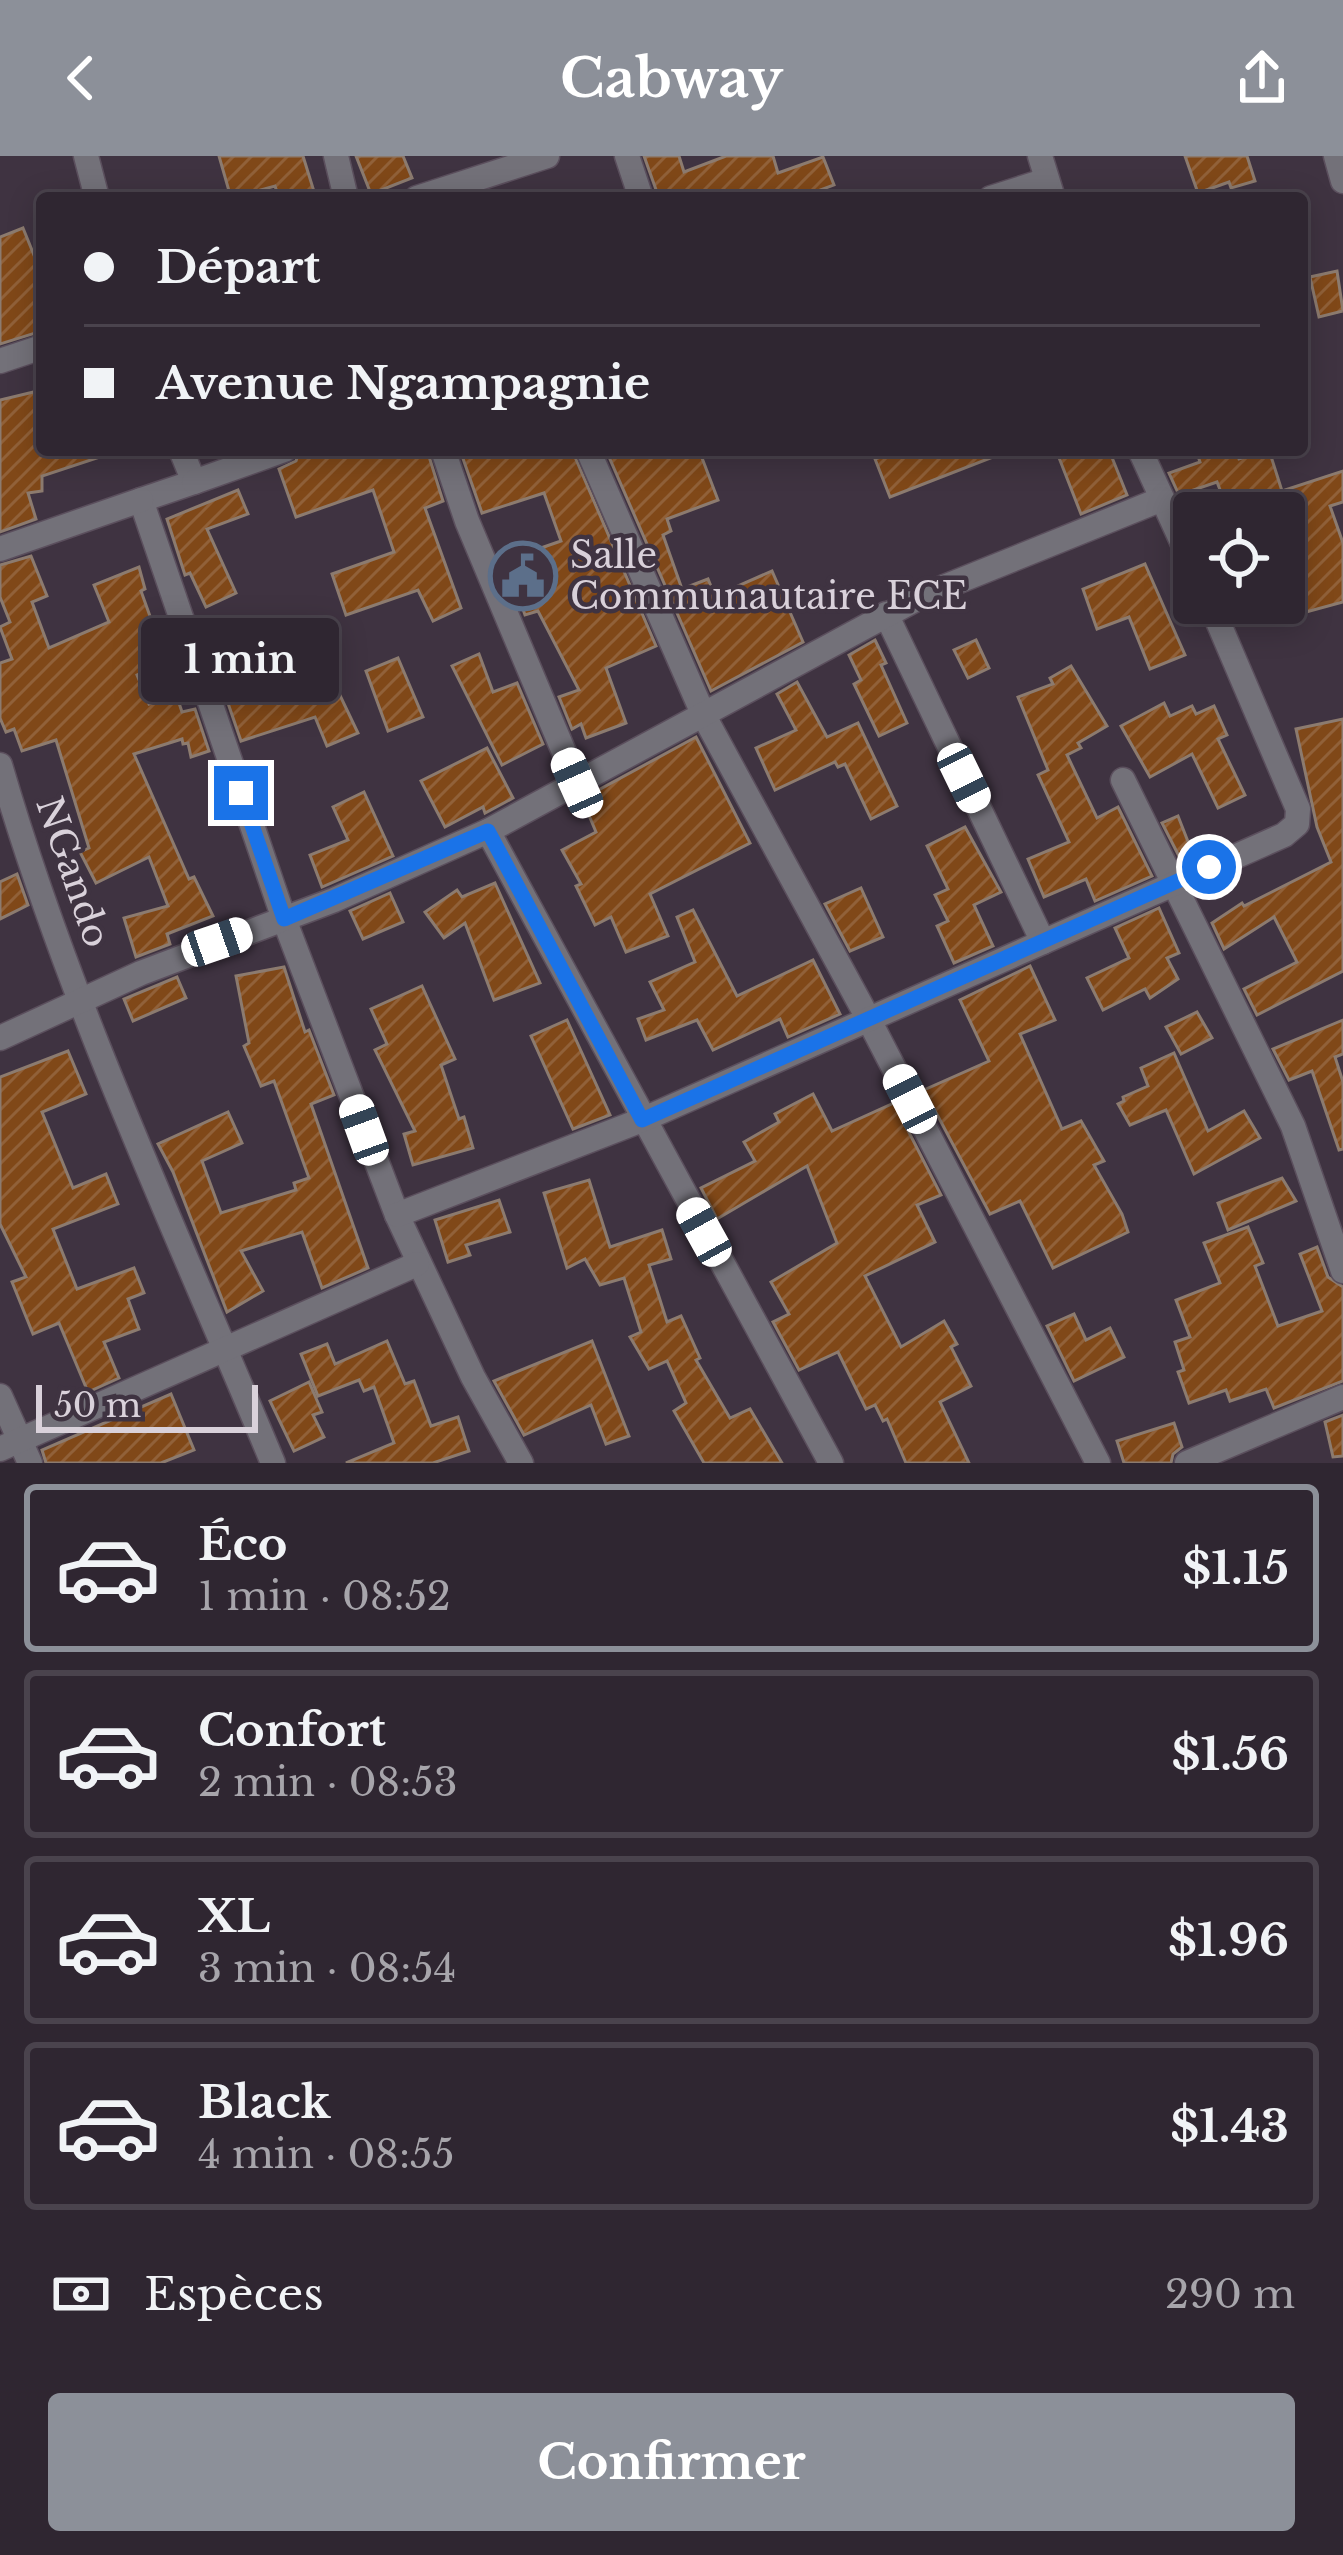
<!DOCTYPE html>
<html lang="fr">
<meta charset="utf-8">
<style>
:root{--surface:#2f2631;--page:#3b323d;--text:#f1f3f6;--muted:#a7a5ab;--line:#4a434d;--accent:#8c9099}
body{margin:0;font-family:"Libre Baskerville",serif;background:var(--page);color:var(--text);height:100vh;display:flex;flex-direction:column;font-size:45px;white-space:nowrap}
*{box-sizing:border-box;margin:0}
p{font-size:39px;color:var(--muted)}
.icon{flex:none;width:66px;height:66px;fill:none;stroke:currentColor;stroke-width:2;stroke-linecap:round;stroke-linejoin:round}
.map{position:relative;height:1307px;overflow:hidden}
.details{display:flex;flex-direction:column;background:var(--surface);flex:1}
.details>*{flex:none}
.guide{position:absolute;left:36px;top:36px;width:1272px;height:264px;border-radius:12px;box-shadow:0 6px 30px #0003,0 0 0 3px var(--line);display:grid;align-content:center;height:264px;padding:0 48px;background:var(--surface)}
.controls{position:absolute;left:1173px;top:336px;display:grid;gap:24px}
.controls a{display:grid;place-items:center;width:132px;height:132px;border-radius:12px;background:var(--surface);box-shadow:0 6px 30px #0003,0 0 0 3px var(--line);font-size:60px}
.scale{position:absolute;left:36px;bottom:30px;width:222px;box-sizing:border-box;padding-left:12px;border:6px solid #d9d1da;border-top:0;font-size:33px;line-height:42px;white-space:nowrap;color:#d9d1da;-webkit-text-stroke:9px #3f3341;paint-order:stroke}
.end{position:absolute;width:54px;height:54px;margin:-27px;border:15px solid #1a73e8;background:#fff;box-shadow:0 0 0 6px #fff}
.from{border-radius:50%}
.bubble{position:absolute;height:84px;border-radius:12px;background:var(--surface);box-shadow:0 6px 30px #0003,0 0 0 3px var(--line);font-size:39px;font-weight:700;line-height:84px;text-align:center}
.car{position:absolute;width:36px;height:72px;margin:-36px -18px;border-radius:15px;box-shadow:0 0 9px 3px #0007;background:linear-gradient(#fff 24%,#345 0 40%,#fff 0 76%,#345 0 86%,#fff 0)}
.guide b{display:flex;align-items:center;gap:42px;height:114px;font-size:45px}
.guide b+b{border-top:3px solid var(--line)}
.guide i{width:30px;height:30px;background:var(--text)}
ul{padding:21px 0 0;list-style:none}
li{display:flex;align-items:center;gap:36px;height:168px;margin:0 24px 18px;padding:0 24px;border:6px solid var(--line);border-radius:12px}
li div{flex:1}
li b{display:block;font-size:45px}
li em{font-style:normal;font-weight:700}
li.current{border-color:var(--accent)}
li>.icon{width:108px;height:108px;stroke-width:1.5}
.pay{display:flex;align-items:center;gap:30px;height:132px;padding:0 48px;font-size:45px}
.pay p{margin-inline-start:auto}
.primary-button{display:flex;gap:24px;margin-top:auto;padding:24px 48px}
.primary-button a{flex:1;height:138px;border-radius:12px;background:var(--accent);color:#fff;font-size:48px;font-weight:700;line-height:138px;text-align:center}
header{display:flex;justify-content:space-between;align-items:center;height:156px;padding:0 48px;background:var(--accent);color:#fff;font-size:54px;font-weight:700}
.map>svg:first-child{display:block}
.building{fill:url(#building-hatch);stroke:#8c7b6f;stroke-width:3}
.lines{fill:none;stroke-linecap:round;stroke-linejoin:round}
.street-casing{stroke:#5b4f5d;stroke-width:27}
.street{stroke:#737179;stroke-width:24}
.route{stroke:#1a73e8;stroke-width:15}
.labels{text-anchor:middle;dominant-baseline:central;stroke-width:9;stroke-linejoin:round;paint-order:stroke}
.poi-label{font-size:36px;fill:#d9d1da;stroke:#3f3341;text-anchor:start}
.street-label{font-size:36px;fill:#d9d1da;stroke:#3f3341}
</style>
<header><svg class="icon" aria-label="back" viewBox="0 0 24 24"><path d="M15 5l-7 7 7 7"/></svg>Cabway<svg class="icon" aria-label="share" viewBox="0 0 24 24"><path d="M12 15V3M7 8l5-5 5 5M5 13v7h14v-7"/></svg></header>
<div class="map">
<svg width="1343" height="1307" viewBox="0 0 1343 1307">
<defs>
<pattern id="building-hatch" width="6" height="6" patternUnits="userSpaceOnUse" patternTransform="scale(3)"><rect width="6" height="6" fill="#804818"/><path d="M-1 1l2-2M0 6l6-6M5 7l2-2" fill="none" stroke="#916139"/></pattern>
</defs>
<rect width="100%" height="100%" fill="#3f3341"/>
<g class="building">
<polygon points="219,0 303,0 316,42 279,42 275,30 231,42"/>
<polygon points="356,0 403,0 412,22 371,38"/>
<polygon points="644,0 679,0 684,16 726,0 773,0 778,17 823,1 834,29 799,42 659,42"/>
<polygon points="1185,0 1247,0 1255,25 1231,32 1229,26 1198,37"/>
<polygon points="23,72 42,119 42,175 0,188 0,81"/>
<polygon points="1337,115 1343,155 1319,161 1310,121"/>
<polygon points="42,234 42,294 105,294 106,299 42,320 42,335 28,337 36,363 0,376 0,244"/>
<polygon points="300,294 427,294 443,345 425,352 461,452 433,465 418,434 346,459 332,418 394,396 373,334 296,361 279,313 296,305"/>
<polygon points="460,294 572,294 656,490 606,512 626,567 586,582 581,568 572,573 559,541 579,534 538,455 525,459 506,404 561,385 544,337 482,357"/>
<polygon points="606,294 699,294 718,344 667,363 671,375 663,379 682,433 708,423 715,440 772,415 803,486 711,535"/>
<polygon points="900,294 1006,294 1006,296 890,341 875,303"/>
<polygon points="1056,294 1109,294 1127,339 1081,358"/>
<polygon points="1196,294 1236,294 1239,303 1269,294 1282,335 1343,315 1343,346 1330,350 1343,387 1343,446 1284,462 1284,357 1229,357 1217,326 1179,339 1169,317 1200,306"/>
<polygon points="238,334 248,358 207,373 236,437 206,451 190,417 185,419 167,363"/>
<polygon points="31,400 47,440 32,446 49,492 109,466 94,429 139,411 145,433 141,435 166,505 137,519 149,548 176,538 182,556 195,553 209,595 191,601 188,587 183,588 182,583 134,598 189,723 194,721 213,760 167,778 170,788 136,801 124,762 168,750 149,701 96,727 80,696 89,692 56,584 22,595 14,573 6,576 0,562 0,507 12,503 0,471 10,466 0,441 0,409"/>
<polygon points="1145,408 1185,499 1150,513 1129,461 1097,473 1083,433"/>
<polygon points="875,484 886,507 881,509 907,567 879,580 854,528 861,524 849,499"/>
<polygon points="976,484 989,512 968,522 954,494"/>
<polygon points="314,485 358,577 327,590 315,561 241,585 219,521"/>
<polygon points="479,498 493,536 517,527 543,588 502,609 452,510"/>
<polygon points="398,502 423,561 388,575 366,515"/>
<polygon points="1071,510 1107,570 1078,587 1081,592 1067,599 1097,662 1118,651 1152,720 1095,745 1086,723 1044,741 1028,703 1069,686 1038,619 1048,614 1018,541 1053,528 1050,522"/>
<polygon points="797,526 827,581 858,567 897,650 871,663 845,608 838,611 835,606 775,634 756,592 796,574 777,538"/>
<polygon points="1164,547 1170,560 1192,550 1196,558 1214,550 1227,579 1218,583 1245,639 1218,652 1192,598 1150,621 1121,570"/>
<polygon points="1343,563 1343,815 1257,859 1244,833 1297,806 1274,761 1224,793 1212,767 1242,747 1244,750 1331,706 1317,671 1296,573"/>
<polygon points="696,581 750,687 650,738 668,780 626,796 611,761 595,769 576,730 581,728 562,694 596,676 582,643"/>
<polygon points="487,592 513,642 485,657 483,651 445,671 421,625"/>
<polygon points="364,636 393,700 322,731 310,699 348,684 333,651"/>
<polygon points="1178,660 1194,701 1182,706 1162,667"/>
<polygon points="965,671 1001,736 974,749 993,790 954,807 937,770 948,765 935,739 948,733 927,690"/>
<polygon points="17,718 28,749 0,763 0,726"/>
<polygon points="495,727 540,827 494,844 465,767 444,782 425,756 457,734 462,741"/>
<polygon points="861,732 883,781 850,795 825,748"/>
<polygon points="390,737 403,766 363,783 350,755"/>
<polygon points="1159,752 1179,797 1167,802 1178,823 1150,842 1145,833 1103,854 1087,822 1129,802 1115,772"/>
<polygon points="693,754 737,840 813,804 840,858 788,881 780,863 713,894 697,864 646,884 638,863 664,854 650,826 695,806 677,761"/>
<polygon points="1030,810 1055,864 1020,878 1062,973 1081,965 1104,1005 1094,1009 1122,1058 1128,1076 1053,1112 1020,1045 990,1058 924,934 989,905 960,844"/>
<polygon points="284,811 305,876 309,874 334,939 311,948 368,1112 322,1132 302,1076 241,1095 263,1135 227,1156 173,1016 158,988 228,956 242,987 202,1005 221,1057 296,1034 294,1027 309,1022 274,925 261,930 244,890 249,887 236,820"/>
<polygon points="177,821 186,842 133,865 124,843"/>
<polygon points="422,830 455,903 441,909 459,963 464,961 473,992 413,1009 404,978 415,975 375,894 387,888 371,853"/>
<polygon points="1197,856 1212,882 1181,898 1166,871"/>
<polygon points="567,864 610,959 573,973 531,880"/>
<polygon points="1343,864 1343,898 1335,901 1343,926 1343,993 1339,994 1312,915 1289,924 1273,893"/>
<polygon points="68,895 86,938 42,956 73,1032 106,1018 118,1048 53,1073 77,1133 134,1112 144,1137 128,1143 139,1173 104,1186 119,1222 88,1236 59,1167 33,1178 12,1126 26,1121 0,1068 0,921"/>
<polygon points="1174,897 1208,975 1244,955 1260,982 1194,1018 1166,954 1130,969 1118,948 1124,945 1123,941 1148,930 1141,912"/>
<polygon points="813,938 832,975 894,947 941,1039 917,1049 935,1086 865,1120 901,1191 944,1165 957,1188 951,1191 971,1230 940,1246 969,1307 906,1307 887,1263 883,1265 875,1249 866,1253 838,1196 799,1214 773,1166 789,1158 771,1126 837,1087 807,1010 717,1063 701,1032 755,1005 744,986 779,966 775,958"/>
<polygon points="1282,1022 1296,1045 1228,1074 1218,1047"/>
<polygon points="589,1024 610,1091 662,1074 671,1103 649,1109 667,1166 681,1160 700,1202 696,1204 730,1262 750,1253 782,1307 704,1307 674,1255 686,1247 667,1205 649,1213 630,1181 641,1176 624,1122 600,1129 585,1103 567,1112 544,1037"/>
<polygon points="499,1044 510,1076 466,1089 470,1099 448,1106 435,1064"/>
<polygon points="1248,1071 1263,1107 1255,1110 1278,1170 1322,1155 1300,1098 1317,1091 1328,1121 1343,1131 1343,1225 1274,1252 1266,1233 1230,1245 1226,1234 1189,1247 1178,1216 1184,1214 1175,1186 1190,1181 1176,1144 1220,1127 1204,1087"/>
<polygon points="1074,1158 1086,1184 1110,1172 1124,1201 1074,1225 1047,1170"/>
<polygon points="387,1185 405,1228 414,1225 431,1270 458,1261 469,1295 433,1307 346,1307 394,1287 374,1231 364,1235 359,1224 318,1240 301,1198 327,1188 335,1208"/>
<polygon points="592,1185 629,1280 606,1288 591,1249 524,1279 494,1225"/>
<polygon points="309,1226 322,1256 313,1259 324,1281 294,1295 270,1245"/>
<polygon points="171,1238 194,1294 161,1307 46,1307 42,1294"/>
<polygon points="1343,1259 1343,1300 1333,1301 1325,1266"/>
<polygon points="1174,1267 1182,1291 1173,1298 1171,1307 1124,1307 1117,1285"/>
</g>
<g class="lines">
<defs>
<g id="street">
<polyline points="86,0 97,42"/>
<polyline points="336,0 346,42"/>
<polyline points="627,0 641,42"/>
<polyline points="1040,0 1053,42"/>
<polyline points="1336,0 1343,25"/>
<polyline points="417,42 547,0"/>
<polyline points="991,42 1047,24"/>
<polyline points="0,205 42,191"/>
<polyline points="181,294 194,326 141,344 284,763 397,1059 473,1221 521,1307"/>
<polyline points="443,294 467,365 577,627"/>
<polyline points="588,294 704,560 869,864 1098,1307"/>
<polyline points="1140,294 1194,412"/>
<polyline points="194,326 284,294"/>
<polyline points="0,393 141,344"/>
<polyline points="886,458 1043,786"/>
<path d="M0,609C70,850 177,1076 273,1307"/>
<polyline points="1123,624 1293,970 1343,1115"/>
<polyline points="488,675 831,1307"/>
<polyline points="0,882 141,817 334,744 488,675 922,440 1162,343"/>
<polyline points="397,1059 642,964 1284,679 1297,668 1298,653 1210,447"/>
<polyline points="0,1240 30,1307"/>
<polyline points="0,1293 417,1108"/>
<polyline points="1187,1307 1343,1241"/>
</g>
</defs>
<use href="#street" class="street-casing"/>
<use href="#street" class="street"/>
</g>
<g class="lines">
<polyline class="route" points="241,637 284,763 488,675 642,964 1209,711"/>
</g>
<defs>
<symbol id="civic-ring" viewBox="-11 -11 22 22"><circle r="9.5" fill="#3f3341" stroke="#5c6f8a" stroke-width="1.5"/><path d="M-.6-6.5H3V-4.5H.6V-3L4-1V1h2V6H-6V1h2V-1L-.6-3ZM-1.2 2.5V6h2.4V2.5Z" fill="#5c6f8a"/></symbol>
</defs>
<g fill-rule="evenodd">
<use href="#civic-ring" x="485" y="382" width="76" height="76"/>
</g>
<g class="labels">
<g class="poi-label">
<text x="570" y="399">Salle<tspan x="570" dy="41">Communautaire ECE</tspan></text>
</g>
<g class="street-label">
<text transform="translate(73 716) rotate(71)">NGando</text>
</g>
</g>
</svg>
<div class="controls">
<a><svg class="icon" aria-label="locate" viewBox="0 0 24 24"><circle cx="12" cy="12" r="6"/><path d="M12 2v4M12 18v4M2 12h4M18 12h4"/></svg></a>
</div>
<div class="scale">50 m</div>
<i class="end from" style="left:1209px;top:711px"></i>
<i class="end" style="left:241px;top:637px"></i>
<div class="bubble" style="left:141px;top:462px;width:198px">1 min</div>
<i class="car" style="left:964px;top:622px;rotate:154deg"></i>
<i class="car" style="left:577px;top:627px;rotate:336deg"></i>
<i class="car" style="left:217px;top:786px;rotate:71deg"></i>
<i class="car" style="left:910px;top:943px;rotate:333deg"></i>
<i class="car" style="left:364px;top:974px;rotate:340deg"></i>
<i class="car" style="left:704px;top:1076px;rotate:331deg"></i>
<div class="guide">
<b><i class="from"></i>Départ</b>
<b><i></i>Avenue Ngampagnie</b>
</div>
</div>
<section class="details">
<ul>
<li class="current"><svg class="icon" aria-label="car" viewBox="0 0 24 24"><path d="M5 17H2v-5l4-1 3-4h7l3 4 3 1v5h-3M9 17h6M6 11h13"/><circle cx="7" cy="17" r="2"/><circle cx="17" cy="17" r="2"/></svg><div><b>Éco</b><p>1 min · 08:52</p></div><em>$1.15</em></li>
<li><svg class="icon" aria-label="car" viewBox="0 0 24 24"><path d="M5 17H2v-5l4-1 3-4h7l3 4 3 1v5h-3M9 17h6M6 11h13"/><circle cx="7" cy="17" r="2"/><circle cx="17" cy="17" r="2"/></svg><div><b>Confort</b><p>2 min · 08:53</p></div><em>$1.56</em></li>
<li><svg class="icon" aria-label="car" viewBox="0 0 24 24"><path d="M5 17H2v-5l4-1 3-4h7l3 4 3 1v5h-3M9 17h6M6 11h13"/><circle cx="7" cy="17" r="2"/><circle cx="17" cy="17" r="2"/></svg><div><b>XL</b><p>3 min · 08:54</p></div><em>$1.96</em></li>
<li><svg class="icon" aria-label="car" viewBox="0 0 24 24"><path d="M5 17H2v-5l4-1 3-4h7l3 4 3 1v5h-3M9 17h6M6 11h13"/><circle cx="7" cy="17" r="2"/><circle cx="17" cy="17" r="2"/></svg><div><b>Black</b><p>4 min · 08:55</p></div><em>$1.43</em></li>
</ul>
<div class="pay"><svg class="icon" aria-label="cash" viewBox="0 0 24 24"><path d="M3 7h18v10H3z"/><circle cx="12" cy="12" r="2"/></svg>Espèces<p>290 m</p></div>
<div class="primary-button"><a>Confirmer</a></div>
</section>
